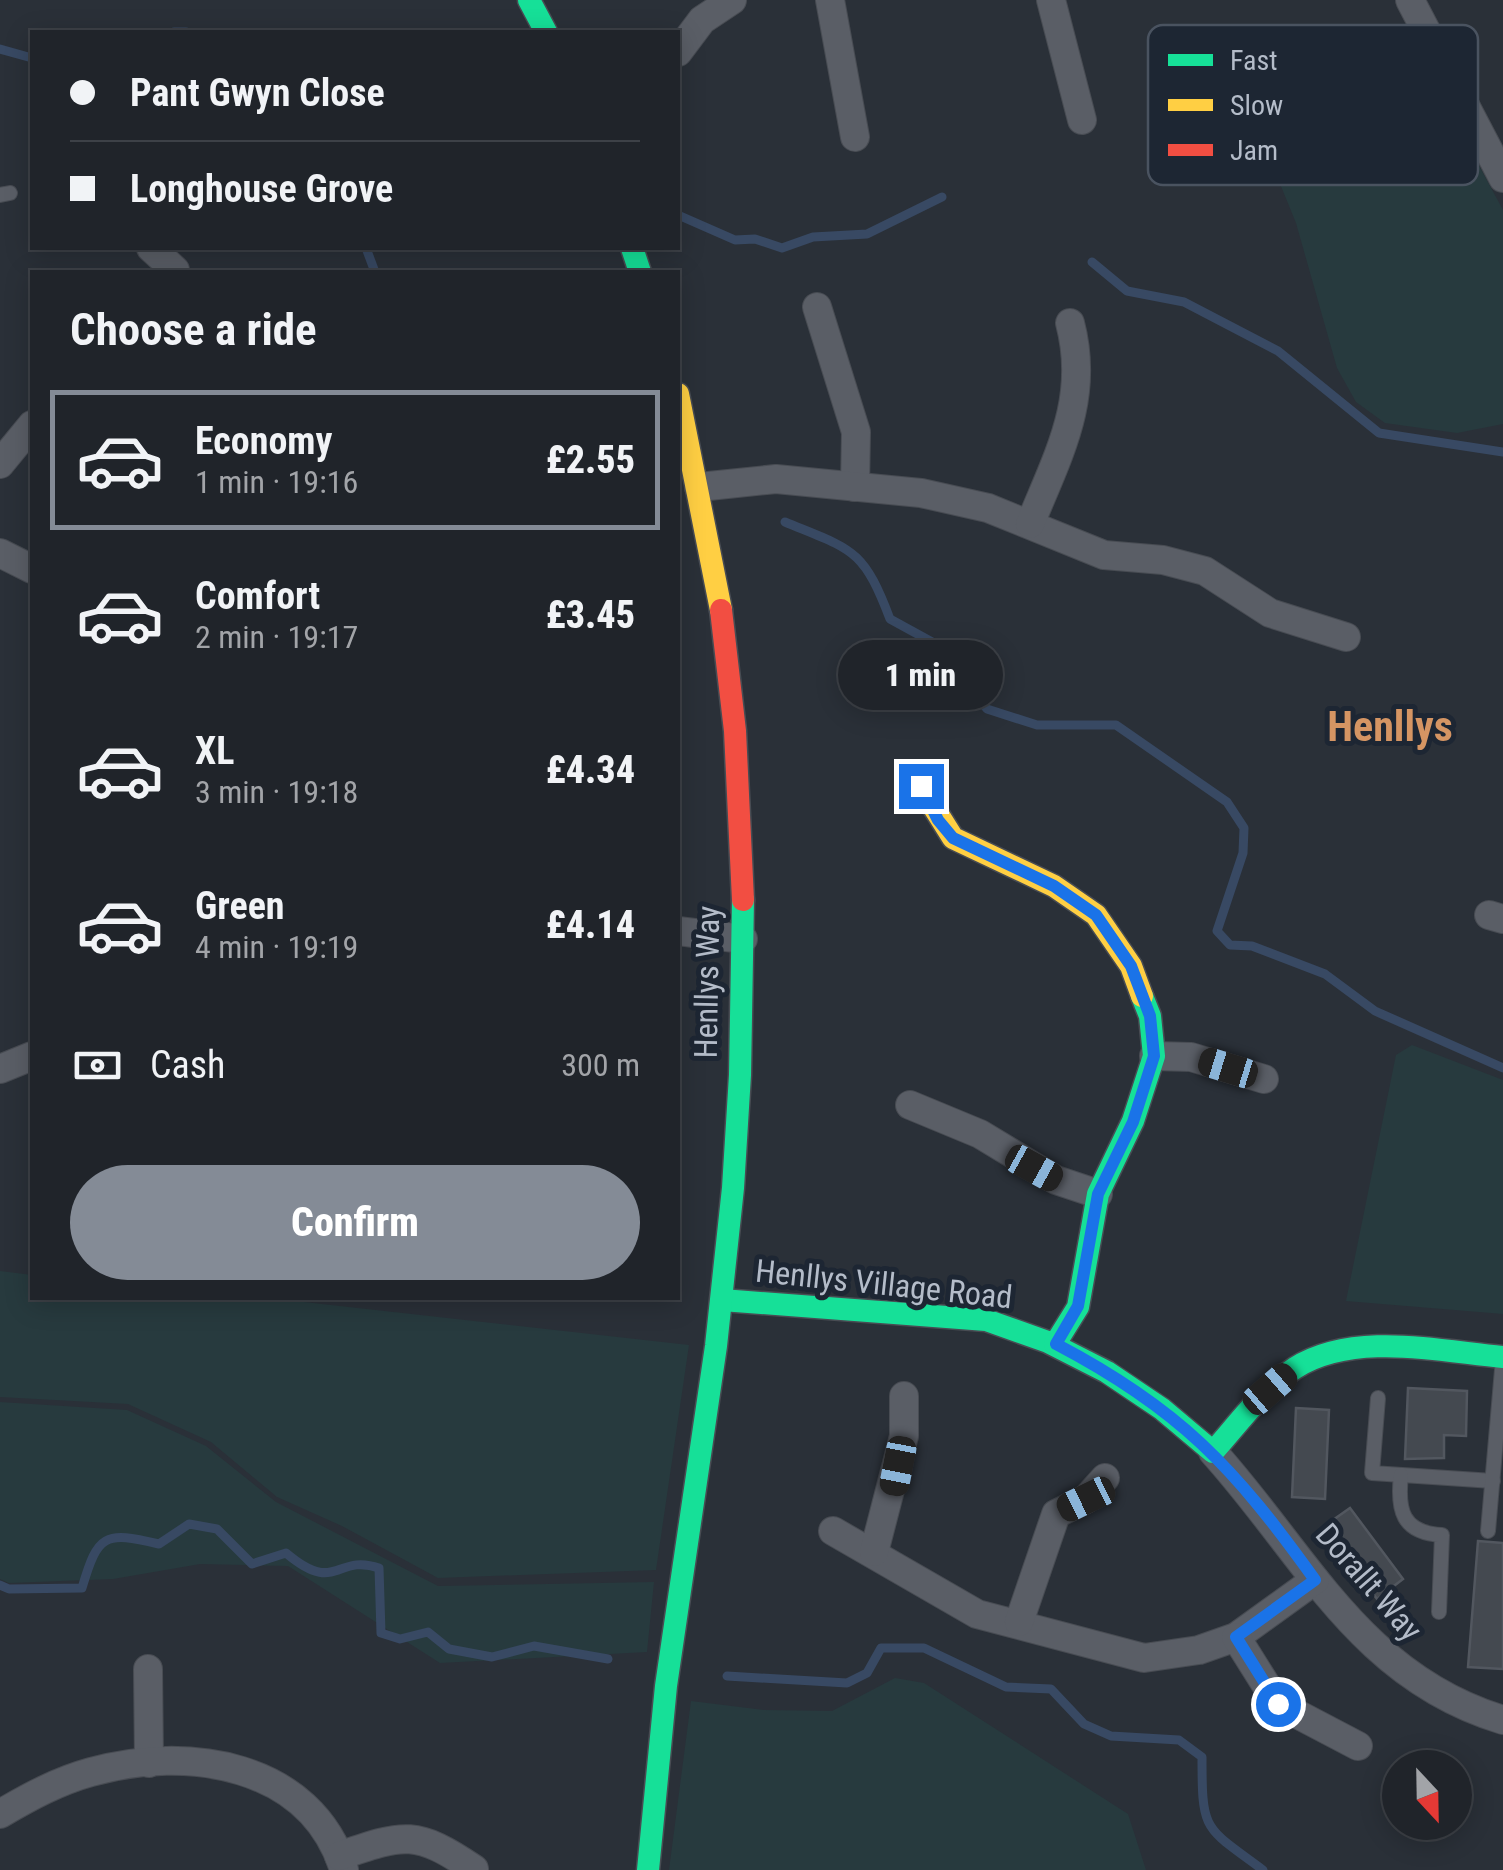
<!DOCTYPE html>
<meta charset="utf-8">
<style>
:root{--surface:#20242a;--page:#282c32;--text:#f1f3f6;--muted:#a2a4a8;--line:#3d4147;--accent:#848b96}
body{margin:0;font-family:"Roboto Condensed",sans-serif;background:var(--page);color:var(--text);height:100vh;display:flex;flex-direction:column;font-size:38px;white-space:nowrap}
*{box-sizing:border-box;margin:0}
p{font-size:32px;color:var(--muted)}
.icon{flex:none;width:55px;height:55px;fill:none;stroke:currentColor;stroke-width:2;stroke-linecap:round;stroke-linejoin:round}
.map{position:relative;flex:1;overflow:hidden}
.sheet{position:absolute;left:30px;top:270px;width:650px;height:1030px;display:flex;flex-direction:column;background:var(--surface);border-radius:0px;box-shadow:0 5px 25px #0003,0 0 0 2px var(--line)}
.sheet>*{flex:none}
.banner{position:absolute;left:30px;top:30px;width:650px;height:220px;border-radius:0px;box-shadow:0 5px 25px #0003,0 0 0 2px var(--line);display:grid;align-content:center;height:220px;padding:0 40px;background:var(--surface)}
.needle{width:65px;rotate:158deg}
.fabs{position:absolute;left:1382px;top:1750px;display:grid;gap:20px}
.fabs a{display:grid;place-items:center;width:90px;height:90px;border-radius:50%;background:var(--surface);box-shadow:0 5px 25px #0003,0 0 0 2px var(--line);font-size:50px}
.end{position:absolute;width:45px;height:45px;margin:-22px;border:12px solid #1a73e8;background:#fff;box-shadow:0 0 0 5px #fff}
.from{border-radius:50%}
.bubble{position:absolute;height:70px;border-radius:35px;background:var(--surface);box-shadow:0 5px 25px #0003,0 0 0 2px var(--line);font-size:32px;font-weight:800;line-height:70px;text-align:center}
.car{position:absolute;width:30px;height:60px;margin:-30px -15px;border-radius:12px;box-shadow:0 0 8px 2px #0007;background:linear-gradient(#222 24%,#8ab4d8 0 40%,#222 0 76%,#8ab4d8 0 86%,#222 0)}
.banner b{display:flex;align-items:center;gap:35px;height:95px;font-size:38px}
.banner b+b{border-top:2px solid var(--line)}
.banner i{width:25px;height:25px;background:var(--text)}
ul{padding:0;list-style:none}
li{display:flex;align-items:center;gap:30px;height:140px;margin:0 20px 15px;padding:0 20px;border:5px solid transparent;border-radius:0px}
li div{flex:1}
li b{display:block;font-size:38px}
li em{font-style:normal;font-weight:800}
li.current{border-color:var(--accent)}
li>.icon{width:90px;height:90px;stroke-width:1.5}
h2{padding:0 40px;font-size:45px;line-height:120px}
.pay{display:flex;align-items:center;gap:25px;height:110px;padding:0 40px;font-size:38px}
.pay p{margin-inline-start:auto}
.primary-button{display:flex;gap:20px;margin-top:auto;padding:20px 40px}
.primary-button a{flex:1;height:115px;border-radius:60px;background:var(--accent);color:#fff;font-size:40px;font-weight:800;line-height:115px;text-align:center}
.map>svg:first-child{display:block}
.green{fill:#273a3e}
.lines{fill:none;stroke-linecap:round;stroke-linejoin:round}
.stream{stroke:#384963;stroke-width:9}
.building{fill:#444950;stroke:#52575f;stroke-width:2.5}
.lane-casing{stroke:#484c53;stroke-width:16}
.street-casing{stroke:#484c53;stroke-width:30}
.fast-casing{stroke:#484c53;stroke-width:25}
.slow-casing{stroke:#484c53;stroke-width:25}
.jam-casing{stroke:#484c53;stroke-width:25}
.lane{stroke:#5a5e66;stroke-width:14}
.street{stroke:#5a5e66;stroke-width:28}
.fast{stroke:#16e098;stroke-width:22}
.slow{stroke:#ffcf43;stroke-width:22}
.jam{stroke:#f24e42;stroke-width:22}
.route{stroke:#1a73e8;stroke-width:12}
.labels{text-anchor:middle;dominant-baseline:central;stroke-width:10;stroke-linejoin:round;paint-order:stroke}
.street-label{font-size:32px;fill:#b4bcc9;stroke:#1d2633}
.district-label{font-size:42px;font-weight:bold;fill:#d59563;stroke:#1d2633}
.key{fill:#1d2633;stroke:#4a5360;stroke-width:2.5}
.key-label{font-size:28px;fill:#b4bcc9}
</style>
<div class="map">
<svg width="1503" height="1870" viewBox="0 0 1503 1870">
<rect width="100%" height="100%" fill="#2a3038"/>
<g class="green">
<polygon points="1428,81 1444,101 1503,210 1503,424 1457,433 1385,423 1356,402 1337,368 1296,223 1267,152 1265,110 1321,127"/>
<polygon points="1412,1045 1503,1080 1503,1314 1346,1301 1396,1055"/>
<polygon points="0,1271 32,1275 32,1298 268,1298 689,1345 656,1570 438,1578 342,1526 277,1497 211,1442 128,1404 0,1397"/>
<polygon points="0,1402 127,1410 206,1446 276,1502 438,1586 654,1582 647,1652 440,1663 288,1566 200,1564 113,1579 9,1583 0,1579"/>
<polygon points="895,1678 924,1683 1128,1814 1146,1870 669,1870 691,1701 764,1710 832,1711"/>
</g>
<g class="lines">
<g class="stream">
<polyline points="174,32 186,32"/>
<polyline points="0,49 32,58"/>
<polyline points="678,215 735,240 755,239 782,248 813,237 867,234 942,197"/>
<polyline points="366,248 375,272"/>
<polyline points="1092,262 1127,291 1184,302 1278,351 1379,433 1503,452"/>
<path d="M785,522C853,550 863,548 890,619L932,642L987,709L1037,725H1116L1227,802L1244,828L1243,853L1217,931L1230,945L1252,946L1325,974L1375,1011L1503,1068"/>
<path d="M0,1585L9,1589L82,1588C98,1534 104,1531 159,1544L189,1524L217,1529L252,1564L286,1553C337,1596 335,1553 379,1568L381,1633L400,1639L428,1632L449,1649L492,1657L534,1646L608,1659"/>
<path d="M727,1676L847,1683L867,1673L881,1648H924L1006,1687L1051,1689L1084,1724L1111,1736L1179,1740L1202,1757C1202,1833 1204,1826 1263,1870"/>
</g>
</g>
<g class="building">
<polygon points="1408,1388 1467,1391 1466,1436 1444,1435 1444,1458 1405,1459"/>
<polygon points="1296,1408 1329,1410 1325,1499 1292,1497"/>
<polygon points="1350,1508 1403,1579 1377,1599 1323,1527"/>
<polygon points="1478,1541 1503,1543 1503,1669 1468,1667"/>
</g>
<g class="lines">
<defs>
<g id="lane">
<polyline points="0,195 10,193"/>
<polyline points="1378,1398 1372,1473 1493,1481"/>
<path d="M1401,1475C1397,1510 1402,1533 1442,1535L1439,1612"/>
<polyline points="1488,1531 1503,1358"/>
</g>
<g id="street">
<polyline points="830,0 855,137"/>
<polyline points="1051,0 1082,120"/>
<polyline points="1410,0 1503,178"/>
<polyline points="678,52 702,20 732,0"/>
<polyline points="151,248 175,270 172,272"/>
<polyline points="817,307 856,432 855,487"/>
<polyline points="0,464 32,425"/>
<polyline points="699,487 776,479 921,493 988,508 1104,555 1163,560 1205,571 1270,613 1346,637"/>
<path d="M1030,524C1058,455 1090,399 1070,323"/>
<polyline points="0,553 32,569"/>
<polyline points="1489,915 1503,919"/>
<polyline points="678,931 743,939"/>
<polyline points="1154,1056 1191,1057 1264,1079"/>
<polyline points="0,1069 32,1056"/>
<polyline points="910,1105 980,1134 1056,1180 1098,1194"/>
<path d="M1213,1452C1306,1555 1360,1677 1503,1720"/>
<polyline points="833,1531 977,1614 1144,1658 1199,1650 1236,1637 1315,1580"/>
<polyline points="874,1552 904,1436 904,1396"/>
<polyline points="1019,1622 1056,1514 1086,1499 1105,1478"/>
<polyline points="1236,1637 1278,1704 1358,1746"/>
<polyline points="148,1669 149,1763"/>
<path d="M0,1814C29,1797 58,1781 91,1772C187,1745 311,1763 344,1870"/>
<path d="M339,1856C404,1834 415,1829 474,1869"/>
</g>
<g id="fast">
<polyline points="529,0 546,32"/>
<polyline points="632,248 640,272"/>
<path d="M722,1300L986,1320L1048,1342L1107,1372L1162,1409L1213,1452C1238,1424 1263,1389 1295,1368C1354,1331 1438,1351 1503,1357"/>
<polyline points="1055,1344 1078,1307 1098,1194 1133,1121 1154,1056 1150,1016 1142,996"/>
<polyline points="648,1870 666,1686 716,1346 733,1188 740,1075 743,900"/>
</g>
<g id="slow">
<polyline points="678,394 721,610"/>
<polyline points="921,787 953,838 1054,886 1096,915 1131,966 1142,996"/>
</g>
<polyline id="jam" points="721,610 735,731 743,900"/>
</defs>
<use href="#lane" class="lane-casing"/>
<use href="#street" class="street-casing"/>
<use href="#fast" class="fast-casing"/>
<use href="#slow" class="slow-casing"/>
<use href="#jam" class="jam-casing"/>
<use href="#lane" class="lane"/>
<use href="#street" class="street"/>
<use href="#fast" class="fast"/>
<use href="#slow" class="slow"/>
<use href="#jam" class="jam"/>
</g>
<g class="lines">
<path class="route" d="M921,786L938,820L953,838L1054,886L1096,915L1131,966L1150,1016L1154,1056L1133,1122L1098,1194L1078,1306L1056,1344C1180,1409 1234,1467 1315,1580L1236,1637L1278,1704"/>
</g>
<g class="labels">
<g class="street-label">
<text transform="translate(707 982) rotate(-89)">Henllys Way</text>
<text transform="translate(884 1284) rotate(6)">Henllys Village Road</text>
<text transform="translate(1369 1582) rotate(49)">Dorallt Way</text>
</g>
<g class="district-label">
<text x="1390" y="726">Henllys</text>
</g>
</g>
<rect x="1148" y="25" width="330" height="160" rx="15" class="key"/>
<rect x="1168" y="54" width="45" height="12" fill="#16e098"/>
<rect x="1168" y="99" width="45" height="12" fill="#ffcf43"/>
<rect x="1168" y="144" width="45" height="12" fill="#f24e42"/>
<g class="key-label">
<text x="1230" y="70">Fast</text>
<text x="1230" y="115">Slow</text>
<text x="1230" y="160">Jam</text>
</g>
</svg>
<div class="fabs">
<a><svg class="needle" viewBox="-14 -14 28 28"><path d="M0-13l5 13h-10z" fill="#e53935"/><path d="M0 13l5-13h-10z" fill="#a2a4a8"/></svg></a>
</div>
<i class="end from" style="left:1278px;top:1704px"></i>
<i class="end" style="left:921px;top:786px"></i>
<div class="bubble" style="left:838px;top:640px;width:165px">1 min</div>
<i class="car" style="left:1228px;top:1068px;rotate:287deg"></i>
<i class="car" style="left:1034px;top:1168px;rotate:119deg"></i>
<i class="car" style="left:1270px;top:1389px;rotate:49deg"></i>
<i class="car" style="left:898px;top:1466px;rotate:191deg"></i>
<i class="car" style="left:1086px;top:1499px;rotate:244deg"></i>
<div class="banner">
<b><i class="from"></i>Pant Gwyn Close</b>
<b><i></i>Longhouse Grove</b>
</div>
<section class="sheet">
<h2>Choose a ride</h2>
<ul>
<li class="current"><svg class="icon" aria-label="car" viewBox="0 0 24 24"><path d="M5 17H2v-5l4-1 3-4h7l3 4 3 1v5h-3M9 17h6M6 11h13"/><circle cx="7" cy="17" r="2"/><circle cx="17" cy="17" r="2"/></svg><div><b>Economy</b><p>1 min · 19:16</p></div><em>£2.55</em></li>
<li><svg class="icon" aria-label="car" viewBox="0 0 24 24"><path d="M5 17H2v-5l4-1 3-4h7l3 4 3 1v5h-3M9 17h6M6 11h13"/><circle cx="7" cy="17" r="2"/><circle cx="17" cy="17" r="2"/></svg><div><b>Comfort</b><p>2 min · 19:17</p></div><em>£3.45</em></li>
<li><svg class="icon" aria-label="car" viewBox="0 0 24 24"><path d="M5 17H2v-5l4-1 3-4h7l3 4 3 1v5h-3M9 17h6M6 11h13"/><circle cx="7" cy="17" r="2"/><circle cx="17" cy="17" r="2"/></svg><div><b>XL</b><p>3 min · 19:18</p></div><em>£4.34</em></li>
<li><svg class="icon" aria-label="car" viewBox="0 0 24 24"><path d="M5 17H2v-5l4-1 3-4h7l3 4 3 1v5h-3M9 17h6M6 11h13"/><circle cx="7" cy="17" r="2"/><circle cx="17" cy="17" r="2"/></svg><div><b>Green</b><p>4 min · 19:19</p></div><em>£4.14</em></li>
</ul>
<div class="pay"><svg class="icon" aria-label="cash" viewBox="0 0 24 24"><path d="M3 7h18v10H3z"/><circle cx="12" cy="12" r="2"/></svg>Cash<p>300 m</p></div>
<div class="primary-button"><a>Confirm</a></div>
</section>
</div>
